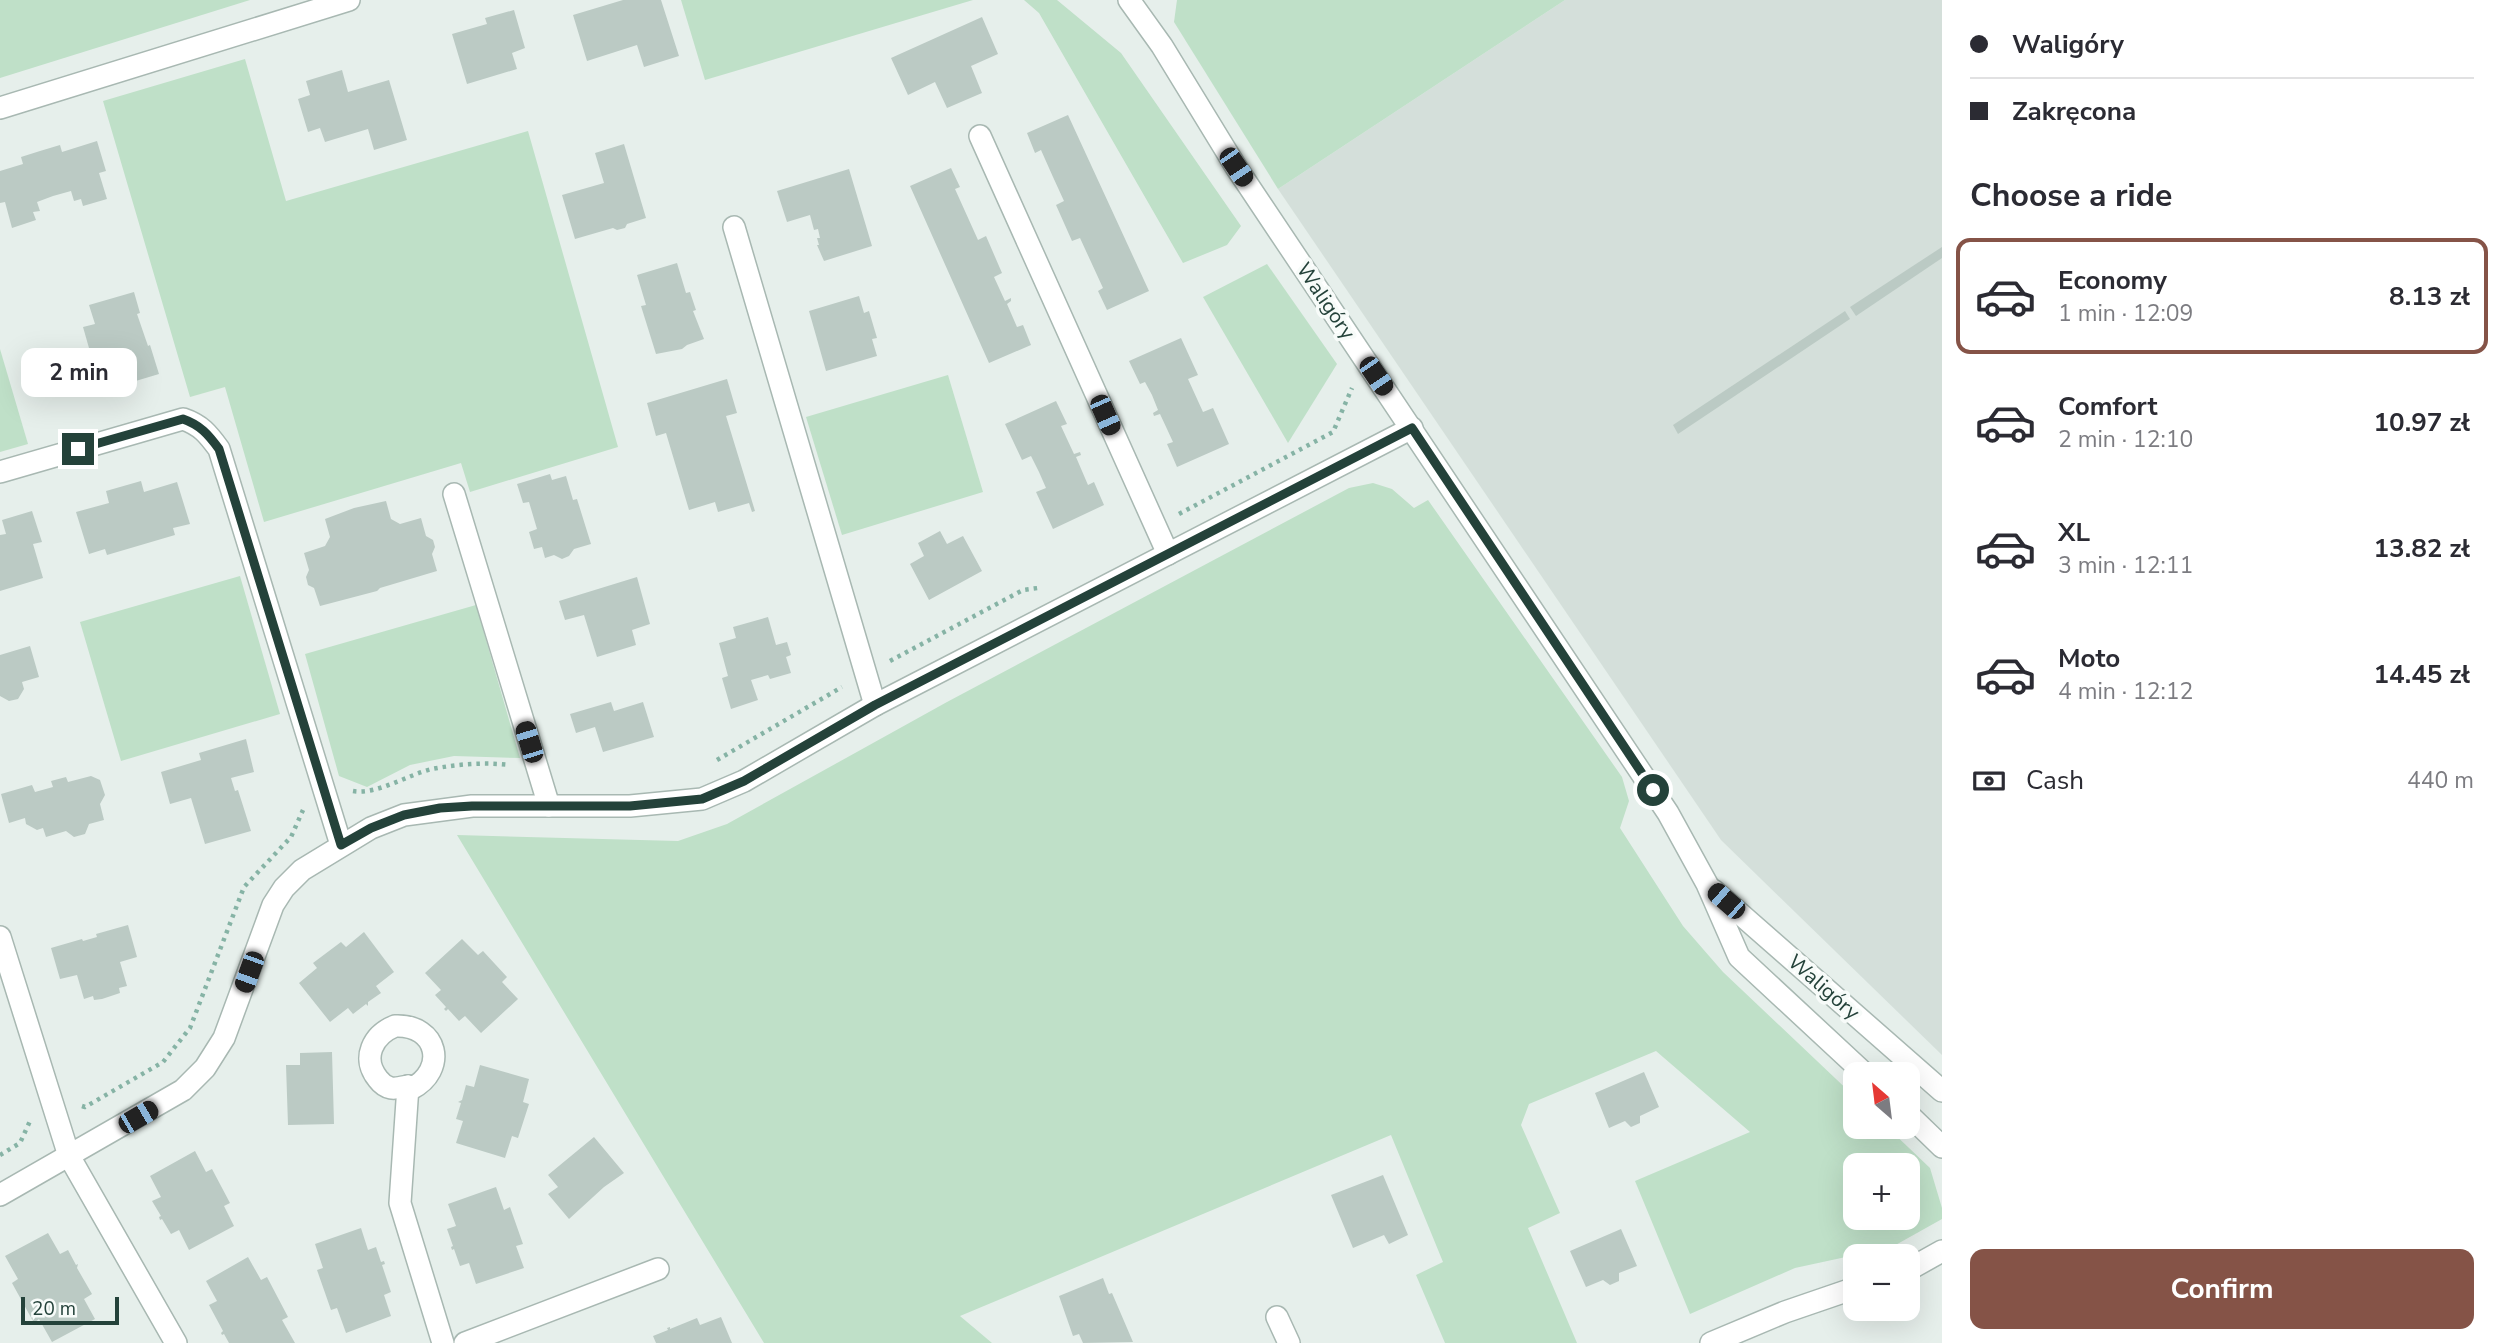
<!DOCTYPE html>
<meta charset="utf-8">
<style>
:root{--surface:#fff;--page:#f2f2f3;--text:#2b2b33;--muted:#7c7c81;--line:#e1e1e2;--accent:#855347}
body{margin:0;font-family:"Nunito Sans",sans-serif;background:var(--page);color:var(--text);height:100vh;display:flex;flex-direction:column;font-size:26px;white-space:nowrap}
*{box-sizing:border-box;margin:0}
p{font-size:23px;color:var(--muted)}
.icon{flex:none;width:38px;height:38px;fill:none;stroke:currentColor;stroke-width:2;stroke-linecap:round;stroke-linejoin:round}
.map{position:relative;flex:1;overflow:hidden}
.panel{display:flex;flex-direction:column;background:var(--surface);width:560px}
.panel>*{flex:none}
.top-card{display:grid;align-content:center;height:154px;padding:0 28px;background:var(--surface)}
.needle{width:46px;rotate:332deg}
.tools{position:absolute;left:1843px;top:1062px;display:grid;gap:14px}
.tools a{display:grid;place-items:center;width:77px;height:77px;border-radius:14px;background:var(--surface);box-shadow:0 7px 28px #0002;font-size:35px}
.scale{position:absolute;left:21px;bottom:18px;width:98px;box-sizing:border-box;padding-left:7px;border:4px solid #24423a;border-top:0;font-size:19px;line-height:24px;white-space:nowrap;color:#24423a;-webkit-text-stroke:5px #f7fbf9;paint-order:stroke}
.end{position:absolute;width:32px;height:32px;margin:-16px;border:9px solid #24423a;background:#fff;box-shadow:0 0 0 4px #fff}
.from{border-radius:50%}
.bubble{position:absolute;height:49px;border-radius:14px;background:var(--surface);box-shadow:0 7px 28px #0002;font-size:23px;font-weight:700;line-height:49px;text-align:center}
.car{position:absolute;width:21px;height:42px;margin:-21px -10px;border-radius:9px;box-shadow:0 0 5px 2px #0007;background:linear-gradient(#222 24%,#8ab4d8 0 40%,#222 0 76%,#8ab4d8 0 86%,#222 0)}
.top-card b{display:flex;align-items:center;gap:24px;height:66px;font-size:26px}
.top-card b+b{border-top:2px solid var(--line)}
.top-card i{width:18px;height:18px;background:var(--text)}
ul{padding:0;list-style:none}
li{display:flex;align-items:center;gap:21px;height:116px;margin:0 14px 10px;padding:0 14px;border:4px solid transparent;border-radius:14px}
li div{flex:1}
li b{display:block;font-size:26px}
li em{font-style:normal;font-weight:700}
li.current{border-color:var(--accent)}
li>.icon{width:63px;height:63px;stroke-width:1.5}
h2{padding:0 28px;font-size:32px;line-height:84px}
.pay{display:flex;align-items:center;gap:18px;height:77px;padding:0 28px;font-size:26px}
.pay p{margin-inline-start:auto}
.action{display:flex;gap:14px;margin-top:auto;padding:14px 28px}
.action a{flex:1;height:80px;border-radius:14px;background:var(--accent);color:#fff;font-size:28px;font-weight:700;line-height:80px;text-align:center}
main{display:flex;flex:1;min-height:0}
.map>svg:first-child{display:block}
.built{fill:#d4dfda}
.green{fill:#bfe0c8;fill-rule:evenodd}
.building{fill:#bbcac4}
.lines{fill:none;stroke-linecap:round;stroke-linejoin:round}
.minor-casing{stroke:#a8b8b2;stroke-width:24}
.path{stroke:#86b3a5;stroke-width:4.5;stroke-dasharray:3.5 5;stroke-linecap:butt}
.minor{stroke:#fff;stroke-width:21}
.route{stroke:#24423a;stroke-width:9}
.labels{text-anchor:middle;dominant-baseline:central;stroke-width:7;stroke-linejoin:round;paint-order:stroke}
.street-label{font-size:21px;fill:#24423a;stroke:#f7fbf9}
</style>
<main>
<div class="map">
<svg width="1942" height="1343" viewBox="0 0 1942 1343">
<rect width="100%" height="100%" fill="#e6efeb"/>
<polygon class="built" points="1565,0 1942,0 1942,1055 1721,840 1278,189"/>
<g class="green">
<polygon points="0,0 250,0 0,78"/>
<polygon points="681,0 973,0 705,80"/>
<polygon points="1024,0 1057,0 1121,53 1241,226 1227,245 1183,263 1039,13"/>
<polygon points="1177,0 1565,0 1278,189 1174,22"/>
<polygon points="245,59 286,201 528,131 618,447 470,492 461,463 264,522 225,387 190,397 103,101"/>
<polygon points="1267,264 1337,364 1288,443 1203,297"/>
<polygon points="0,349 28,444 0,452"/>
<polygon points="948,375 983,492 842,535 806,417"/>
<path d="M1373,483L1392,489L1414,508L1428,500L1622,777L1629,801L1620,828L1683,926L1723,972L1855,1097V1127H1887L1930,1168L1942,1208V1219L1892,1247L1795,1268L1690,1314L1635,1181L1750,1132L1656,1051L1529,1104L1521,1125L1560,1213L1528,1228L1577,1343H1445L1416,1275L1443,1262L1391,1135L960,1316L992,1343H764L457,835L678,841L727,824L947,702L1349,488ZM1855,1166H1908V1218H1855Z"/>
<polygon points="240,576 280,714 121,761 80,622"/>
<polygon points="476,605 520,758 454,756 410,765 367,787 339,776 305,654"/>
</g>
<g class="building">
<polygon points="623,0 661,0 679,56 644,67 637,45 587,61 573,15"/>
<polygon points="514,10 525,48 512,53 517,69 467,84 452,34 487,24 485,18"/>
<polygon points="982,17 998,54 971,66 982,93 947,108 935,82 908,95 891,58"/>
<polygon points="342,70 348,92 389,80 407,140 374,150 368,129 325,142 320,128 308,132 298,99 310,95 306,81"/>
<polygon points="1068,115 1149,291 1107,310 1098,291 1103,288 1080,238 1072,241 1056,205 1064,201 1053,177 1041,150 1035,153 1027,133"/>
<polygon points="97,141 106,171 99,173 107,199 83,206 81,199 74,201 71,191 53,196 37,202 40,211 33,212 36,220 12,228 5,202 0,203 0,171 23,164 21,157 40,151 60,145 62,152"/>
<polygon points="624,144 646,218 627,224 625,228 617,230 613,228 575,239 562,195 604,183 595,153"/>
<polygon points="951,168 960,187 955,189 978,240 986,236 1002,273 994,277 1005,301 1011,298 1011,301 1007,304 1017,327 1023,325 1031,345 989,363 910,186"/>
<polygon points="849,169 872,246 824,261 817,245 819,245 817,238 820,238 818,229 814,230 810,215 787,222 777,191"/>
<polygon points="1942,247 1942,258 1856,316 1850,307"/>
<polygon points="677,263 686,293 690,292 696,310 693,311 704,339 687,345 682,349 656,354 641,306 646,305 637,275"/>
<polygon points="134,292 140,313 137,314 148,346 150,345 159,374 129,383 128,378 105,384 103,377 89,381 82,358 91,355 83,327 95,324 89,305"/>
<polygon points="859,296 864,313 869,311 877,338 872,339 877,356 826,371 809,311"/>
<polygon points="1845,311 1850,319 1678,434 1673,425"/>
<polygon points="1181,338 1198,375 1188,379 1203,412 1213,408 1229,444 1177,467 1167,444 1173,442 1167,429 1160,414 1154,416 1153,413 1158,410 1152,395 1145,382 1140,384 1129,361"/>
<polygon points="727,379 737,413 726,416 755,511 752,512 749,503 718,512 715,502 689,510 666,433 656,436 647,403"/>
<polygon points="1056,401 1067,424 1061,426 1067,439 1074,454 1080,452 1081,455 1076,457 1088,485 1094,482 1104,505 1053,529 1036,492 1046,488 1039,472 1031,456 1022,460 1005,424"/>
<polygon points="550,474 552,480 566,476 573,500 577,499 591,544 574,549 569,556 562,559 554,555 545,558 542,547 534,549 529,532 537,529 529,502 523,503 517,484"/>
<polygon points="141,481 144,492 177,482 190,524 173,528 175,535 107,555 105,549 89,554 76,512 109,503 106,491"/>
<polygon points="386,501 391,519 400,524 421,518 426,536 433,540 435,547 432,554 437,571 380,588 377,591 320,606 314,588 308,585 306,577 309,570 304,553 325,546 330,537 325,519 354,508"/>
<polygon points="32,511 42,542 33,544 43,578 0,591 0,535 6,534 2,520"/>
<polygon points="940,531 947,544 963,536 982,571 929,600 910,564 924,556 918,543"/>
<polygon points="637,577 650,624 632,630 636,645 597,657 584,615 565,620 559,601"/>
<polygon points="768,617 776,645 787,642 791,655 786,657 791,673 770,679 768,675 751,680 758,700 731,709 722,678 728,676 719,643 736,638 733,627"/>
<polygon points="30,646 39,677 22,682 24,689 18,699 9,701 0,696 0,655"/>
<polygon points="611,702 614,711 643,702 654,737 603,752 595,727 576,733 570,714"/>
<polygon points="246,739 254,772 231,778 235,791 238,790 251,831 205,844 191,798 170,804 161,772 201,760 199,753"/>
<polygon points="91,776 100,780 105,795 100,804 104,820 89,824 85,834 74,837 66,831 46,837 43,828 37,830 26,824 25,818 9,823 1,794 32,785 35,792 53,787 51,781 66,777 68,782"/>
<polygon points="128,925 137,957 120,962 127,986 119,988 120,993 102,999 94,1000 93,996 84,999 77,975 60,979 51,948 82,939 83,941 97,937 96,934"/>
<polygon points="364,932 394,972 376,986 381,993 368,1002 368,1006 366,1004 353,1014 348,1008 330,1022 299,983 317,968 313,963 341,942 346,947"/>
<polygon points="462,939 478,955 483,951 507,977 502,982 518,999 481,1033 465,1016 459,1021 448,1009 446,1011 444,1009 446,1007 435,995 441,990 425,973"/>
<polygon points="332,1052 334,1124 288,1125 286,1065 300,1065 300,1053"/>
<polygon points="480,1065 529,1079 523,1102 529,1104 518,1138 512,1136 505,1158 456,1143 463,1121 456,1119 461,1103 458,1102 462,1100 466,1085 474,1087"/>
<polygon points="1644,1072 1659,1107 1640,1116 1640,1123 1631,1127 1625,1121 1609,1128 1595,1093"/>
<polygon points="594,1137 624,1173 604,1187 569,1219 548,1194 558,1187 548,1175"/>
<polygon points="195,1151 206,1172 212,1169 230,1203 224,1206 234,1226 189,1250 179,1230 171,1234 162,1219 160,1220 159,1217 161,1216 152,1201 161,1197 150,1176"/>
<polygon points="1383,1175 1408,1235 1389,1244 1384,1235 1353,1248 1331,1195"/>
<polygon points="496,1187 504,1210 510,1207 523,1244 516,1246 524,1268 476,1284 469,1263 460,1266 454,1249 452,1250 451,1247 453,1246 447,1229 456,1226 448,1204"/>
<polygon points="361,1228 368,1250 376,1247 381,1262 384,1261 385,1264 382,1265 391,1292 384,1295 391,1316 346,1333 337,1308 331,1310 317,1270 323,1268 315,1244"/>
<polygon points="1621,1229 1637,1266 1619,1273 1619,1281 1610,1285 1603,1280 1586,1287 1570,1251"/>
<polygon points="48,1233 60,1254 68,1250 76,1265 78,1264 77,1268 92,1294 84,1299 95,1319 52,1342 39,1319 34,1323 12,1283 18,1279 5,1256"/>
<polygon points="248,1257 261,1280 267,1277 288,1317 282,1320 295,1343 229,1343 224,1334 222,1335 221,1333 223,1331 209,1305 217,1301 206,1281"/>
<polygon points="1103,1278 1109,1294 1112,1293 1133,1342 1083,1343 1079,1334 1073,1336 1059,1296"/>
<polygon points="721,1317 732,1343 656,1343 653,1336 668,1330 667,1328 670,1327 670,1329 697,1318 700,1325"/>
</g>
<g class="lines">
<defs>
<g id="minor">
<polyline points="1129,0 1162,46 1236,167 1668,813 1707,884 1739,957 1865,1074"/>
<polyline points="0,108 349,0"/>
<polyline points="980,136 1168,554"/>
<polyline points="734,227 875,705"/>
<path d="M0,472L183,419C201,425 208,434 219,449L341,845"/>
<polyline points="454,494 549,806"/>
<polyline points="1713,890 1942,1091"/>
<polyline points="0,937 69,1156 176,1343"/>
<path d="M395,1026C438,1024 448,1070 411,1089L408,1086C403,1087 396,1089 391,1088C386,1087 381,1083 378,1079C361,1058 373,1035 395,1026Z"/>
<polyline points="408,1086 400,1203 443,1343"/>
<polyline points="1908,1114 1942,1147"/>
<polyline points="0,1195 183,1090 205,1068 224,1038 273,905 284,888 302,870 371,828 404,815 472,806 630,806 702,799 744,781 875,705 1412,428"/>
<polyline points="1908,1270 1942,1251"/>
<polyline points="1277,1317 1289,1343"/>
<polyline points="465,1343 658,1269"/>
<polyline points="1711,1343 1785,1312 1855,1288"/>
</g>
</defs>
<use href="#minor" class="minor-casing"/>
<g class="path">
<polyline points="1179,514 1333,432 1352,388"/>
<polyline points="890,661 1023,590 1038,588"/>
<polyline points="717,760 842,687"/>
<path d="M353,791C377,795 407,775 432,769C458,764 484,762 510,765"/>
<polyline points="82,1106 85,1107 163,1062 190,1028 244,887 291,837 303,810"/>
<polyline points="0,1155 20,1143 30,1121"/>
</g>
<use href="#minor" class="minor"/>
</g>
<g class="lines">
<path class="route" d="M78,449L183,419C200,425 208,434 219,449L341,845L371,828L404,815L440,808L472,806H630L702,799L744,781L875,705L1412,428L1653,790"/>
</g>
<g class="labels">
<g class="street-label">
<text transform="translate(1326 301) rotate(56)">Waligóry</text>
<text transform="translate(1824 987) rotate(41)">Waligóry</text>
</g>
</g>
</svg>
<div class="tools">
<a><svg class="needle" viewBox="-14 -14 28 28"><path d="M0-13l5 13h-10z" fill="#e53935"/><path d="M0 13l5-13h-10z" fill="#7c7c81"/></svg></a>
<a>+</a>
<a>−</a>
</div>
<div class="scale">20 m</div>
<i class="end from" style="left:1653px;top:790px"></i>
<i class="end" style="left:78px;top:449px"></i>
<div class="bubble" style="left:21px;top:348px;width:116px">2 min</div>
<i class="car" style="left:1236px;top:167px;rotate:146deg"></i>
<i class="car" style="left:1376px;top:376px;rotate:146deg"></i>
<i class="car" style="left:1105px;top:415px;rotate:156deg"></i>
<i class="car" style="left:529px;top:742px;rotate:343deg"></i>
<i class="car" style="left:1726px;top:901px;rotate:311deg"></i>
<i class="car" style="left:249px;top:972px;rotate:200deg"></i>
<i class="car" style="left:138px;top:1117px;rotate:60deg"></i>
</div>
<section class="panel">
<div class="top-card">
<b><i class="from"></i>Waligóry</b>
<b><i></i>Zakręcona</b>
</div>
<h2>Choose a ride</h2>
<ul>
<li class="current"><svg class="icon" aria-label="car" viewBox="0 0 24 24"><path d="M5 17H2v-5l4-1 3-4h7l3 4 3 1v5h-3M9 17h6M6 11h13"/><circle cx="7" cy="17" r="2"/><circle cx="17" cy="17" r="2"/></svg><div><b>Economy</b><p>1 min · 12:09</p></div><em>8.13 zł</em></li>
<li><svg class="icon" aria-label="car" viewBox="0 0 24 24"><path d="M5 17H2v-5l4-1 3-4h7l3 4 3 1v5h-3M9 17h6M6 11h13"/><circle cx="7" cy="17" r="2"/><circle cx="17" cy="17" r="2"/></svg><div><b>Comfort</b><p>2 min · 12:10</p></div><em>10.97 zł</em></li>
<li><svg class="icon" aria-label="car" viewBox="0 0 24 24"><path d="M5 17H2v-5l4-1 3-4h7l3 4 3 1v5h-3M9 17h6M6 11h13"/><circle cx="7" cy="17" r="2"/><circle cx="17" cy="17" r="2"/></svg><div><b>XL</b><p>3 min · 12:11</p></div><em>13.82 zł</em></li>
<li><svg class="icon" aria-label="car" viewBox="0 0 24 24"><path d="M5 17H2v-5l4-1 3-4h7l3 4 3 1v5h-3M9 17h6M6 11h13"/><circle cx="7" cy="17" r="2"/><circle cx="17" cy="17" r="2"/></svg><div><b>Moto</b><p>4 min · 12:12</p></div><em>14.45 zł</em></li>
</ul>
<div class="pay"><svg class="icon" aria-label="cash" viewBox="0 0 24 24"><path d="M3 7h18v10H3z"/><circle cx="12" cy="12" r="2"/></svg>Cash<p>440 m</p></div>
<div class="action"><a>Confirm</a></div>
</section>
</main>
